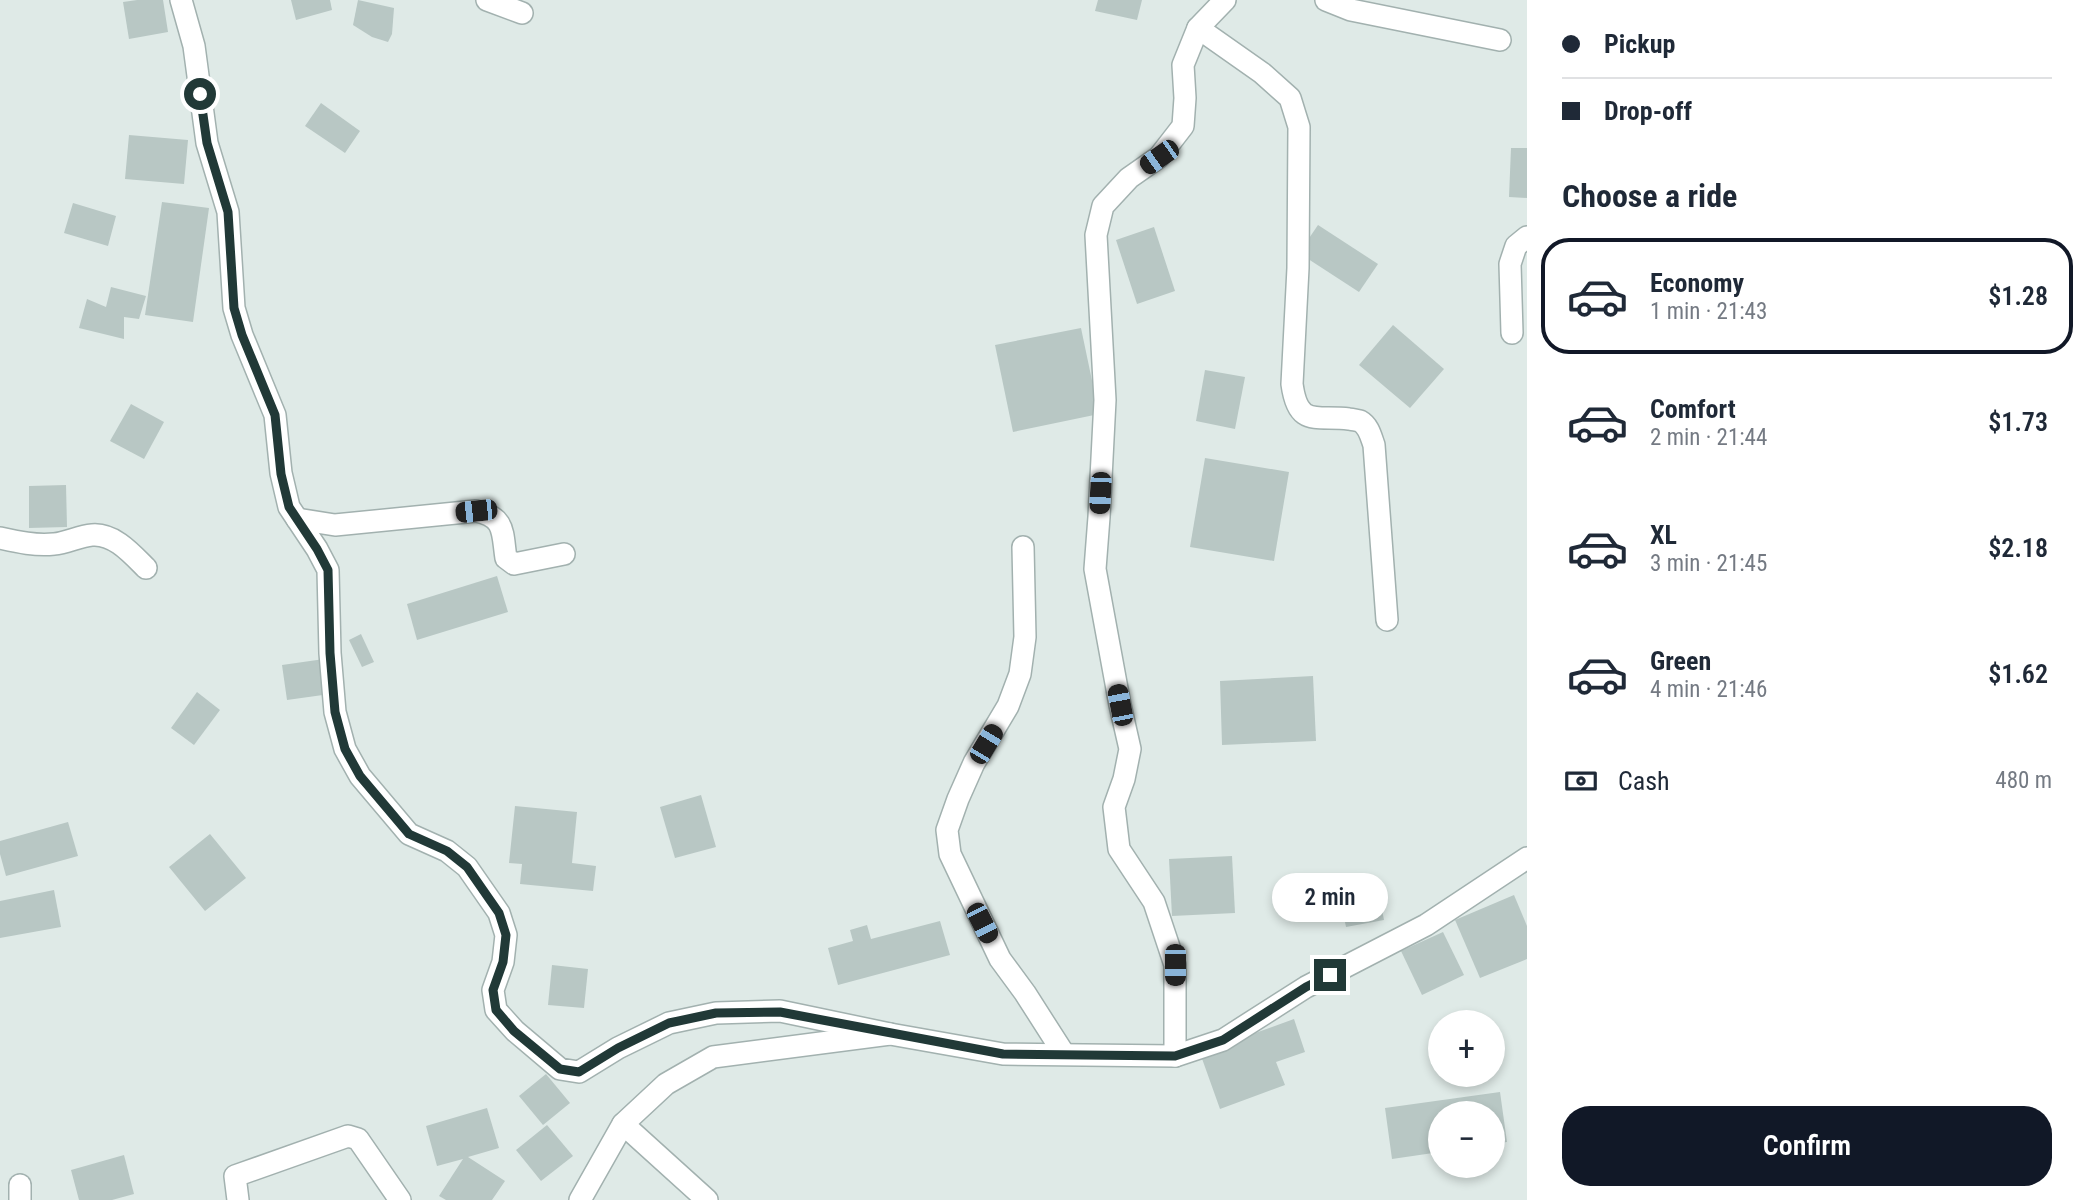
<!DOCTYPE html>
<meta charset="utf-8">
<style>
:root{--surface:#fff;--page:#f2f2f3;--text:#1f2937;--muted:#747a83;--line:#e0e1e3;--accent:#111827}
body{margin:0;font-family:"Roboto Condensed",sans-serif;background:var(--page);color:var(--text);height:100vh;display:flex;flex-direction:column;font-size:26px;white-space:nowrap}
*{box-sizing:border-box;margin:0}
p{font-size:23px;color:var(--muted)}
.icon{flex:none;width:38px;height:38px;fill:none;stroke:currentColor;stroke-width:2;stroke-linecap:round;stroke-linejoin:round}
.map{position:relative;flex:1;overflow:hidden}
.panel{display:flex;flex-direction:column;background:var(--surface);width:560px}
.panel>*{flex:none}
.top-card{display:grid;align-content:center;height:154px;padding:0 35px;background:var(--surface)}
.fabs{position:absolute;left:1428px;top:1010px;display:grid;gap:14px}
.fabs a{display:grid;place-items:center;width:77px;height:77px;border-radius:50%;background:var(--surface);box-shadow:0 4px 10px #0003;font-size:35px}
.end{position:absolute;width:32px;height:32px;margin:-16px;border:9px solid #213937;background:#fff;box-shadow:0 0 0 4px #fff}
.from{border-radius:50%}
.bubble{position:absolute;height:49px;border-radius:24px;background:var(--surface);box-shadow:0 4px 10px #0003;font-size:23px;font-weight:600;line-height:49px;text-align:center}
.car{position:absolute;width:21px;height:42px;margin:-21px -10px;border-radius:9px;box-shadow:0 0 5px 2px #0007;background:linear-gradient(#222 24%,#8ab4d8 0 40%,#222 0 76%,#8ab4d8 0 86%,#222 0)}
.top-card b{display:flex;align-items:center;gap:24px;height:66px;font-size:26px}
.top-card b+b{border-top:2px solid var(--line)}
.top-card i{width:18px;height:18px;background:var(--text)}
ul{padding:0;list-style:none}
li{display:flex;align-items:center;gap:21px;height:116px;margin:0 14px 10px;padding:0 21px;border:4px solid transparent;border-radius:28px}
li div{flex:1}
li b{display:block;font-size:26px}
li em{font-style:normal;font-weight:600}
li.on{border-color:var(--accent)}
li>.icon{width:63px;height:63px;stroke-width:1.5}
h2{padding:0 35px;font-size:32px;line-height:84px}
.pay{display:flex;align-items:center;gap:18px;height:77px;padding:0 35px;font-size:26px}
.pay p{margin-inline-start:auto}
.button{display:flex;gap:14px;margin-top:auto;padding:14px 35px}
.button a{flex:1;height:80px;border-radius:28px;background:var(--accent);color:#fff;font-size:28px;font-weight:600;line-height:80px;text-align:center}
main{display:flex;flex:1;min-height:0}
.map>svg:first-child{display:block}
.building{fill:#b8c7c4}
.lines{fill:none;stroke-linecap:round;stroke-linejoin:round}
.minor-casing{stroke:#a2b1af;stroke-width:24}
.minor{stroke:#fff;stroke-width:21}
.route{stroke:#213937;stroke-width:9}
</style>
<main>
<div class="map">
<svg width="1527" height="1200" viewBox="0 0 1527 1200">
<rect width="100%" height="100%" fill="#dfeae7"/>
<g class="building">
<polygon points="137,0 163,0 168,32 129,39 123,2"/>
<polygon points="291,0 330,0 332,10 296,20"/>
<polygon points="358,0 394,8 392,34 388,42 372,37 353,25"/>
<polygon points="1098,0 1142,0 1137,20 1095,11"/>
<polygon points="321,103 360,131 345,153 305,126"/>
<polygon points="129,135 188,140 184,184 125,179"/>
<polygon points="1511,148 1527,148 1527,198 1509,197"/>
<polygon points="162,202 209,208 193,322 145,315"/>
<polygon points="73,203 116,216 108,246 64,233"/>
<polygon points="1318,225 1378,264 1359,292 1299,253"/>
<polygon points="1154,227 1175,291 1137,304 1116,240"/>
<polygon points="111,287 146,296 139,319 124,317 124,339 79,328 87,299 106,307"/>
<polygon points="1393,325 1444,369 1410,408 1359,365"/>
<polygon points="1081,328 1099,414 1013,432 995,345"/>
<polygon points="1205,370 1245,377 1235,429 1196,421"/>
<polygon points="131,404 164,422 144,459 110,441"/>
<polygon points="1205,458 1289,472 1274,561 1190,547"/>
<polygon points="66,485 67,527 29,528 29,486"/>
<polygon points="497,576 508,612 417,640 407,604"/>
<polygon points="361,634 374,662 362,667 349,640"/>
<polygon points="324,659 330,694 287,700 282,665"/>
<polygon points="1313,676 1316,741 1222,745 1220,681"/>
<polygon points="197,692 220,710 194,745 171,728"/>
<polygon points="701,795 716,847 675,858 660,807"/>
<polygon points="515,806 577,812 572,863 596,866 593,891 520,884 522,864 509,863"/>
<polygon points="68,822 78,856 6,876 0,854 0,841"/>
<polygon points="210,834 246,878 205,911 169,867"/>
<polygon points="1232,856 1235,913 1172,916 1169,859"/>
<polygon points="1376,879 1384,920 1346,927 1338,887"/>
<polygon points="54,890 61,927 0,938 0,901"/>
<polygon points="1514,895 1527,926 1527,959 1480,978 1455,920"/>
<polygon points="940,921 950,955 838,985 828,948 853,941 850,930 867,925 871,939"/>
<polygon points="1443,932 1464,975 1422,995 1401,951"/>
<polygon points="552,965 588,969 584,1008 548,1005"/>
<polygon points="1294,1019 1305,1052 1276,1062 1285,1085 1220,1109 1200,1053"/>
<polygon points="546,1074 570,1103 543,1125 519,1096"/>
<polygon points="1500,1092 1507,1142 1493,1144 1493,1113 1440,1113 1440,1152 1392,1159 1385,1108"/>
<polygon points="487,1108 499,1148 468,1157 505,1181 492,1200 446,1200 439,1196 463,1159 437,1166 426,1126"/>
<polygon points="547,1125 573,1156 541,1181 516,1150"/>
<polygon points="124,1155 134,1194 112,1200 79,1200 71,1170"/>
</g>
<g class="lines">
<defs>
<g id="minor">
<polyline points="181,0 194,46 207,143 228,212 234,308 242,335 275,415 281,473 289,507 317,549 328,570 330,653 335,712 345,749 360,776 409,834 447,851 467,867 499,913 506,935 503,962 493,990 496,1010 515,1031 560,1069 579,1072 618,1048 669,1023 716,1013 780,1011 890,1034"/>
<polyline points="487,0 522,13"/>
<polyline points="1326,0 1351,10 1500,40"/>
<path d="M1198,28L1262,73L1290,98L1299,127L1298,268L1292,384C1298,428 1316,415 1349,419C1350,419 1360,421 1360,421C1369,426 1371,437 1374,445L1387,620"/>
<polyline points="1512,333 1510,264 1516,246 1527,237"/>
<path d="M297,519L335,525L476,511C506,517 502,533 506,558L514,564L564,554"/>
<path d="M0,538C18,542 36,546 54,544C67,543 79,536 92,535C114,533 132,554 146,568"/>
<polyline points="1023,547 1025,637 1020,674 1008,706 974,763 958,799 947,830 950,854 1000,959 1025,993 1064,1054"/>
<polyline points="1175,1056 1175,965 1154,902 1119,849 1114,807 1124,779 1130,749 1120,705 1095,569 1099,517 1105,400 1096,235 1103,206 1129,178 1159,157 1183,126 1185,98 1183,65 1198,28 1225,0"/>
<polyline points="623,1124 707,1200"/>
<polyline points="20,1185 20,1200"/>
<polyline points="238,1200 235,1176 348,1136 358,1139 400,1200"/>
<polyline points="580,1200 623,1124 666,1084 713,1057 890,1034 1003,1054 1175,1056 1223,1040 1306,987 1426,925 1527,858"/>
</g>
</defs>
<use href="#minor" class="minor-casing"/>
<use href="#minor" class="minor"/>
</g>
<g class="lines">
<polyline class="route" points="200,94 207,143 228,212 234,308 242,335 275,415 281,474 289,507 317,549 328,570 330,653 335,712 345,749 360,776 409,834 447,851 467,867 499,913 506,935 503,962 493,990 496,1010 514,1031 560,1069 579,1072 618,1048 669,1023 716,1013 780,1012 1003,1054 1175,1056 1223,1040 1306,987 1330,975"/>
</g>
</svg>
<div class="fabs">
<a>+</a>
<a>−</a>
</div>
<i class="end from" style="left:200px;top:94px"></i>
<i class="end" style="left:1330px;top:975px"></i>
<div class="bubble" style="left:1272px;top:873px;width:116px">2 min</div>
<i class="car" style="left:1159px;top:157px;rotate:235deg"></i>
<i class="car" style="left:1100px;top:493px;rotate:183deg"></i>
<i class="car" style="left:476px;top:511px;rotate:264deg"></i>
<i class="car" style="left:1120px;top:705px;rotate:349deg"></i>
<i class="car" style="left:986px;top:744px;rotate:31deg"></i>
<i class="car" style="left:982px;top:923px;rotate:153deg"></i>
<i class="car" style="left:1175px;top:965px;rotate:180deg"></i>
</div>
<section class="panel">
<div class="top-card">
<b><i class="from"></i>Pickup</b>
<b><i></i>Drop-off</b>
</div>
<h2>Choose a ride</h2>
<ul>
<li class="on"><svg class="icon" aria-label="car" viewBox="0 0 24 24"><path d="M5 17H2v-5l4-1 3-4h7l3 4 3 1v5h-3M9 17h6M6 11h13"/><circle cx="7" cy="17" r="2"/><circle cx="17" cy="17" r="2"/></svg><div><b>Economy</b><p>1 min · 21:43</p></div><em>$1.28</em></li>
<li><svg class="icon" aria-label="car" viewBox="0 0 24 24"><path d="M5 17H2v-5l4-1 3-4h7l3 4 3 1v5h-3M9 17h6M6 11h13"/><circle cx="7" cy="17" r="2"/><circle cx="17" cy="17" r="2"/></svg><div><b>Comfort</b><p>2 min · 21:44</p></div><em>$1.73</em></li>
<li><svg class="icon" aria-label="car" viewBox="0 0 24 24"><path d="M5 17H2v-5l4-1 3-4h7l3 4 3 1v5h-3M9 17h6M6 11h13"/><circle cx="7" cy="17" r="2"/><circle cx="17" cy="17" r="2"/></svg><div><b>XL</b><p>3 min · 21:45</p></div><em>$2.18</em></li>
<li><svg class="icon" aria-label="car" viewBox="0 0 24 24"><path d="M5 17H2v-5l4-1 3-4h7l3 4 3 1v5h-3M9 17h6M6 11h13"/><circle cx="7" cy="17" r="2"/><circle cx="17" cy="17" r="2"/></svg><div><b>Green</b><p>4 min · 21:46</p></div><em>$1.62</em></li>
</ul>
<div class="pay"><svg class="icon" aria-label="cash" viewBox="0 0 24 24"><path d="M3 7h18v10H3z"/><circle cx="12" cy="12" r="2"/></svg>Cash<p>480 m</p></div>
<div class="button"><a>Confirm</a></div>
</section>
</main>
